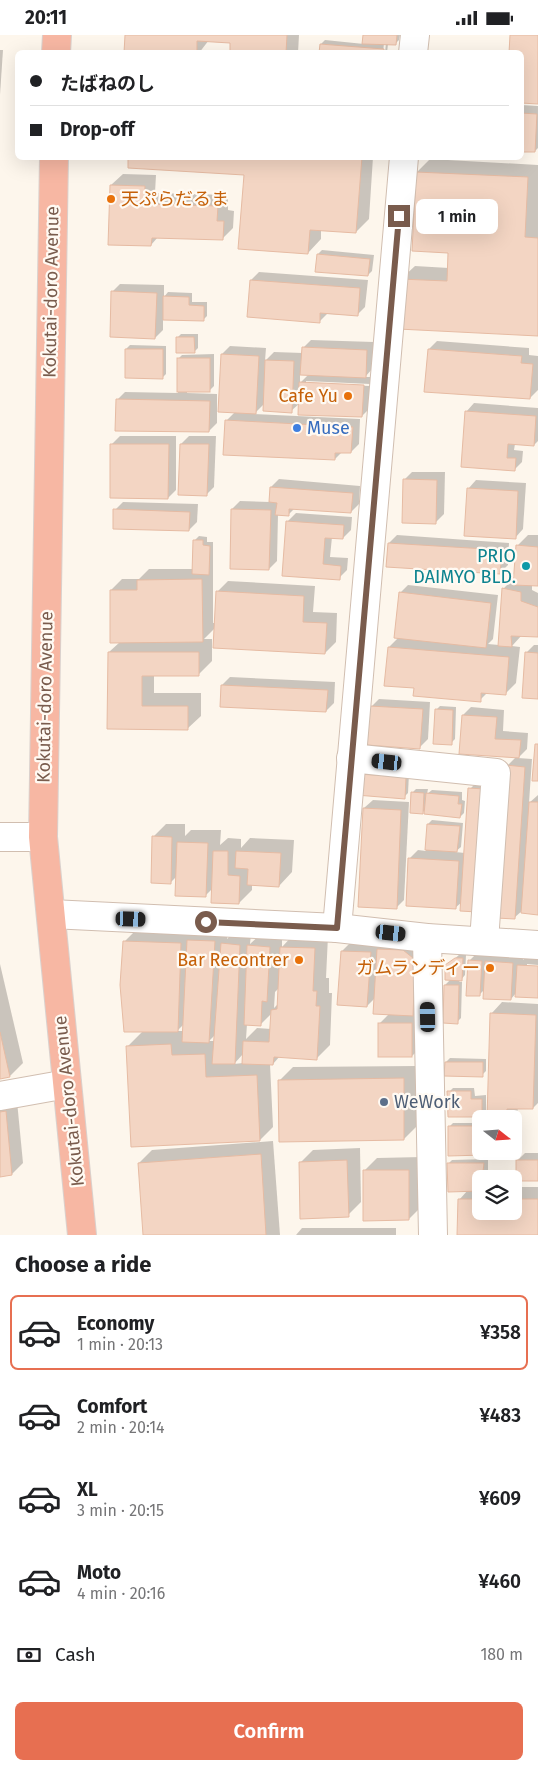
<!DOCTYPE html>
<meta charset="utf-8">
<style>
:root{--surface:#fff;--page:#f6f6f6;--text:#202124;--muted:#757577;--line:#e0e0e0;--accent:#e76f51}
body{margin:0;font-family:"Fira Sans","Noto Sans JP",sans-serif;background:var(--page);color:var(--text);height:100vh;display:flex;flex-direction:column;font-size:19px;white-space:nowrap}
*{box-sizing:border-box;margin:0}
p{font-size:16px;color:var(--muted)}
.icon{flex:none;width:28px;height:28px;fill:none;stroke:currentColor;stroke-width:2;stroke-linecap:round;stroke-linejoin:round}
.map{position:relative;height:1200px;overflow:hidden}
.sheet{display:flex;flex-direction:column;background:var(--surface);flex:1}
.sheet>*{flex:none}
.banner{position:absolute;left:15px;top:15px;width:509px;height:110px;border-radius:8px;box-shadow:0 5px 20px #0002;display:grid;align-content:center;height:110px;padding:0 15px;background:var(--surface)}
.needle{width:32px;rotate:107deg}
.tools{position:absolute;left:472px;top:1075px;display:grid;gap:10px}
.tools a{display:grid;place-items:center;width:50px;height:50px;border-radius:8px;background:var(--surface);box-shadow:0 5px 20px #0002;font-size:25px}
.end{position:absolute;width:22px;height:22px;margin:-11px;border:6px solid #7a5c4d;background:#fff;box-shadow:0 0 0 2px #fff}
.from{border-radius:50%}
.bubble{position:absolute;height:35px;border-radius:8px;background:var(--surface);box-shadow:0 5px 20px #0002;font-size:16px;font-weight:600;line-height:35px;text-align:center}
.car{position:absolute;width:15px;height:30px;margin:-15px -8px;border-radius:6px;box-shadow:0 0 4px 1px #0007;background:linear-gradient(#222 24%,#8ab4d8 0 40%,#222 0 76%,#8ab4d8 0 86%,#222 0)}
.banner b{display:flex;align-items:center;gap:18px;height:48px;font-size:19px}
.banner b+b{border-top:1px solid var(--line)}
.banner i{width:12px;height:12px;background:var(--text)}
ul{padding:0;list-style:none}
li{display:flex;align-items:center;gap:15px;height:75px;margin:0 10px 8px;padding:0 5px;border:2px solid transparent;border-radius:8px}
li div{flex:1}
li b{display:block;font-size:19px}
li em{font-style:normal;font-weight:600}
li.on{border-color:var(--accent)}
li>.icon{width:45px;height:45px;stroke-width:1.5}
h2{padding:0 15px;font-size:22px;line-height:60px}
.pay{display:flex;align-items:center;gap:12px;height:55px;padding:0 15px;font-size:19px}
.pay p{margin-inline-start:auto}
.cta{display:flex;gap:10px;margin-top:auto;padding:10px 15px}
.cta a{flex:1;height:58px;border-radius:8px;background:var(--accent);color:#fff;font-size:20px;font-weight:600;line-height:58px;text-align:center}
.status{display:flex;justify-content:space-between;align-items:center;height:35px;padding:0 25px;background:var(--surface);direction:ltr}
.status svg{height:14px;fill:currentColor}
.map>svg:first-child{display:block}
.shadow{fill:#0003;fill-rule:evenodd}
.building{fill:#f3d5c3;stroke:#e6bba3}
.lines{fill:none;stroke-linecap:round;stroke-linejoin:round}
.minor-casing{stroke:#d1beb0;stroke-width:30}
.highway-casing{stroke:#dad1cd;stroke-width:30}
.minor{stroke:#fff;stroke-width:28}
.highway{stroke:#f7b7a3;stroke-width:28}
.route{stroke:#7a5c4d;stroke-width:6}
.food-dot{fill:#e8710a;stroke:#fffaf3;stroke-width:2}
.shop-dot{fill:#3f7fe0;stroke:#fffaf3;stroke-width:2}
.culture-dot{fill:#0f9aa8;stroke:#fffaf3;stroke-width:2}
.service-dot{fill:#5c6f8a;stroke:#fffaf3;stroke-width:2}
.labels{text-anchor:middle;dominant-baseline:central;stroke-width:4.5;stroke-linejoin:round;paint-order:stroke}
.food-label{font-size:18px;fill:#c56008;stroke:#fffaf3;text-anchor:end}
.street-label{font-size:18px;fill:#7a5c4d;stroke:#fffaf3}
.shop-label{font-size:18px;fill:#366cbe;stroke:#fffaf3;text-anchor:start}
.culture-label{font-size:18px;fill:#0d838f;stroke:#fffaf3;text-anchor:end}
.service-label{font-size:18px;fill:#4e5e75;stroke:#fffaf3;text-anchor:start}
</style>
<div class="status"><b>20:11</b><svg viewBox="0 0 49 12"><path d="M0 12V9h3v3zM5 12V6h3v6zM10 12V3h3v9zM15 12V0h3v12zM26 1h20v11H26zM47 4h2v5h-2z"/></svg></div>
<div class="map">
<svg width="538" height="1200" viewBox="0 0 538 1200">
<rect width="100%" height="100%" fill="#fdf6ec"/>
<g class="shadow">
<polygon points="126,0 299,0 298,18 231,18 231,6 209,5 199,18 141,18"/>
<polygon points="364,0 400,0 399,5 395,9 388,9 387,18 385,18 386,8 384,8 383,18 321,9 325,5 364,9"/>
<polygon points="0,15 3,15 0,60"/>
<polygon points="521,70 538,71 538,113 535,116 521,115"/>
<polygon points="129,122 373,122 369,184 356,197 321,195 321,204 308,218 245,139"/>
<polygon points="430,124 538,130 538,299 401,244 415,231 449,233 449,216 417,137"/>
<polygon points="123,139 156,140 155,158 228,160 228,175 234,176 233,193 222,204 158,202 151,210 111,150"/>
<polygon points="322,215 374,220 372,236 368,240 318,219"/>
<polygon points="259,237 368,245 365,272 357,280 327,279 319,287 251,245"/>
<polygon points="120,249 164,250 164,262 168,257 192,258 192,267 207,267 207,281 203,285 163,284 163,295 155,303 112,257"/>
<polygon points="181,299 198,299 198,313 194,317 177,303"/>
<path d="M311,305L374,307L373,333L365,342H371L370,373L362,381L300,368L291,376L264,369L254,379L360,384L359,409L351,417H342L335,424L226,386L235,377L222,319L230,311L266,313L265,326L274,317L303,318V313ZM300,339H309L300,348ZM306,346L370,349V351L306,349Z"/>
<polygon points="437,306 529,313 529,320 538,321 538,355 530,363 429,314"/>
<polygon points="130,310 166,311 166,339 162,343 126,314"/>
<polygon points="214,319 214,351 210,355 187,356 187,358 217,359 217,388 209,396 117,365 125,357 178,358 178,324 182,320"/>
<polygon points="474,368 538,373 538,406 534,410 515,409 514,415 523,416 522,427 514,435 466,377"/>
<polygon points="120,401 176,401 176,455 168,463 112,409"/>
<polygon points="189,401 216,401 214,452 206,460 181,409"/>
<polygon points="412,437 445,437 444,479 436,487 404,445"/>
<polygon points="279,444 360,451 359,469 351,477 295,473 288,480 278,479 277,526 269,534 232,474 240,466 270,467 271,452"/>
<polygon points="476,445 526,448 523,494 515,503 468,454"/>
<polygon points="123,467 198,469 197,487 189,495 115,475"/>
<polygon points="296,478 352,482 351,495 343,503 332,502 330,522 348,523 347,535 339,543 284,539 288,486"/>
<polygon points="397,500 509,508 508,530 500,538 389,508"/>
<polygon points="528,500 538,500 538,550 532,550 532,555 538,558 538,601 522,600 512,611 520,612 516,648 505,659 488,657 480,665 415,652 389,612 399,602 400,558 408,550 498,560 493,604 488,609 499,610 503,554 514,543 517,511"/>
<polygon points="199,501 207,502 207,507 213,507 213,588 215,588 217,557 228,546 315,551 313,577 337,578 336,607 325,618 215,593 204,604 212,604 212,626 198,640 154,639 154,658 201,658 201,681 187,694 108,693 109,617 120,607 111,555 122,544 139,544 149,534 194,534 195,505"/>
<polygon points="534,610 538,610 538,663 526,618"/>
<polygon points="230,642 335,647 334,668 326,676 222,650"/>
<polygon points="379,664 430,667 428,704 420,712 371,672"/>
<polygon points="440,671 456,672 455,704 451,708 436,675"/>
<polygon points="471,672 504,675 503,696 528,698 527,714 518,723 532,724 529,768 538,760 538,879 523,875 514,883 507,731 516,722 463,680"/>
<polygon points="363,735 409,739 408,758 404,762 359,739"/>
<polygon points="478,746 493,747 462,867 455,873 410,823 418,815 426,816 428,789 432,785 463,788 461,812 455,817 465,818 470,754"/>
<polygon points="416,754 428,754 427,759 432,755 462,757 462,765 465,766 464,778 460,782 426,774 422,778 412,758"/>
<polygon points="373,765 409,767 404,865 396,873 364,773"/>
<polygon points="166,789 185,789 185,801 191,795 221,795 220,810 228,803 241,804 241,813 250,803 294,805 292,837 279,851 252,849 252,855 239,868 213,853 206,860 177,841 170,848 153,802"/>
<path d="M201,892L227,894V904L233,898L251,899L250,909L262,898L282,899V912L294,899L328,901L326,943H329V958H332L330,1010L317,1023L280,1021L273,1029H270L273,1092L260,1105L128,1011L143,996L125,906L138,893L194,895V900ZM279,953L278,969L274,973L275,957ZM272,978L271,994L257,993L246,1004L247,989H261ZM184,989V996H177ZM215,1000V1006H209ZM243,1019V1028L234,1029Z"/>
<polygon points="416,902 425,1008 412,1021 380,988 389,979 376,962 367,971 342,916 355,903"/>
<polygon points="480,915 493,916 492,921 498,916 524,917 523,925 529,919 538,920 538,930 527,929 527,931 538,932 538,961 516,958 511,964 485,954 479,960 469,926"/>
<polygon points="460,919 466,920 465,940 459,947 462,947 461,983 457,987 445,950 451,944 451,927"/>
<polygon points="0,929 23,1028 10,1041 0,1043"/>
<polygon points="502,967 538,969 538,1068 533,1073 518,1073 517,1078 512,1084 488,1084 491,979"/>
<polygon points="450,1023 486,1024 486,1036 482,1040 446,1027"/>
<polygon points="416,1031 417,1091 404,1104 280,1045 293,1032"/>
<polygon points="453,1053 474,1053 475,1061 486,1060 486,1077 482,1081 449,1057"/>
<polygon points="17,1066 23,1128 12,1139 0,1140 0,1068"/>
<polygon points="453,1088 481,1088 481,1116 486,1116 483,1119 449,1092"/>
<polygon points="273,1106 280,1200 144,1200 139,1128 152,1115"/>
<polygon points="360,1113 361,1167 348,1180 300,1128 313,1115"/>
<polygon points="525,1118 538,1118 538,1145 517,1126"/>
<polygon points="422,1122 422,1171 409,1184 364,1136 377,1123"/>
<polygon points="488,1124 488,1144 481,1144 481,1176 514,1176 514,1152 538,1152 538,1200 458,1200 459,1165 468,1155 448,1129 452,1125"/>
<polygon points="302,1193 396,1193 396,1200 296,1200"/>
</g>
<g class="building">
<polygon points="125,0 287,0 286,18 230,18 230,8 197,6 197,18 124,18"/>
<polygon points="363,0 397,0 396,10 362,9"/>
<polygon points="510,0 538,0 538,69 521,68 521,18 509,18"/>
<polygon points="320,9 384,14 384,18 319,18"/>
<polygon points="521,78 537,79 535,117 521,117"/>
<polygon points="128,122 362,122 356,198 310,195 308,219 238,214 244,140 128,133"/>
<polygon points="416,137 528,142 525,202 538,203 538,301 398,294 400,244 447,246 448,218 412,216"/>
<polygon points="110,150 145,151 144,169 218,171 217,186 224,186 223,205 152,203 151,211 108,210"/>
<polygon points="317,219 370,224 368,241 315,237"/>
<polygon points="250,245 360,253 358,281 320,278 320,288 247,282"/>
<polygon points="111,256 157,258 155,304 110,302"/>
<polygon points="163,261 189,262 189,270 204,271 204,286 163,285"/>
<polygon points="176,302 194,302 195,318 176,318"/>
<polygon points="302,312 367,315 366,343 300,340"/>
<polygon points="125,314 163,314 163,344 125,343"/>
<polygon points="428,314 522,321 521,328 533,329 530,364 424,357"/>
<polygon points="221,319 259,321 256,379 218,377"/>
<rect x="177" y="323" width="33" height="34"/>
<polygon points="265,325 294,326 292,378 263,376"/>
<polygon points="299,347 364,350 362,382 298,380"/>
<polygon points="116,364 210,366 209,397 115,396"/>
<polygon points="465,376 536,381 534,411 508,409 507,423 516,423 515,436 461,432"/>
<polygon points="225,385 353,392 351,418 335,418 335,425 223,420"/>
<polygon points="110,409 169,409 168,464 110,463"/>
<polygon points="180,409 209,409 207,461 178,460"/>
<polygon points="403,444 437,445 436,489 402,488"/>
<polygon points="270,452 353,458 351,478 289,474 289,481 275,480 277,468 269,467"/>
<polygon points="467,453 518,456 516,504 464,501"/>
<polygon points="113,474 190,477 189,496 113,494"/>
<polygon points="231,474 271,475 269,535 230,534"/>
<polygon points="286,486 344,490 343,504 325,503 323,529 341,531 340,545 282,541"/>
<polygon points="193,505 203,505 203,510 210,511 209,540 192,539"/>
<polygon points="388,508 502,515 500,539 386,532"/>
<polygon points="516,510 538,512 538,551 513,550"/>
<polygon points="202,544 203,607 110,608 110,555 137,555 137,545"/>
<polygon points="502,553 521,557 521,566 538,572 538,602 511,601 512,612 498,611"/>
<polygon points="216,556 304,561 303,587 327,588 325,619 213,613"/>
<polygon points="399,557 491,568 486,613 394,603"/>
<polygon points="388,612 509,622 506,660 481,658 481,667 413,661 414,653 384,651"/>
<polygon points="108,617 199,617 199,641 142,641 142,671 188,671 188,695 107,694"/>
<polygon points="525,617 538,618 538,664 522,663"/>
<polygon points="221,650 328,655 326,677 220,672"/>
<polygon points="370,671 423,674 420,714 367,710"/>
<polygon points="435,674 453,675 452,710 433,709"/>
<polygon points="462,680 497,682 495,704 521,705 519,723 459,719"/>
<polygon points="535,709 538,709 538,746 532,746"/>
<polygon points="506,730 525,732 515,884 496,883"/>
<polygon points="358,739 406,742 405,764 356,760"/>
<polygon points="468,753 485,754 477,877 460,876"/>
<polygon points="411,757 424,758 423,779 410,778"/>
<polygon points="426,758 459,761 458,769 462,769 460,783 424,779"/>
<polygon points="529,767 538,767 538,880 521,878"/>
<polygon points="363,773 401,775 397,874 358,872"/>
<polygon points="427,789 460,791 457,817 425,815"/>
<polygon points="152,801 172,802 171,849 151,848"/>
<polygon points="177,807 208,808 206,862 175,861"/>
<polygon points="213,816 228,816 228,840 240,841 239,869 211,868"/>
<polygon points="236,816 281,818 279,852 247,850 248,834 235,833"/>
<polygon points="408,823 459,826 456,874 406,871"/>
<polygon points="187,905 215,906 209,1008 182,1007"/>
<polygon points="123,906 181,908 178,997 124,997 120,950"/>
<polygon points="221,908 240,910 235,1029 212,1029"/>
<polygon points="247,910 270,912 267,967 262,966 261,991 244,990"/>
<polygon points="280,912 315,913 313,956 317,956 316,971 320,971 317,1025 274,1022 273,1030 242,1029 243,1006 269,1007 271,975 277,974"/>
<polygon points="377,914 403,915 413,923 415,928 413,981 373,979"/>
<polygon points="341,916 371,917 367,972 337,970"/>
<polygon points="455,923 463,923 462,946 445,945 445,930"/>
<polygon points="468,925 482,926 480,961 466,961"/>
<polygon points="485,926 513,928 511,965 483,964"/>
<polygon points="517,930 538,931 538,963 515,962"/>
<polygon points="444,950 459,950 458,989 443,988"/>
<polygon points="490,978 536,980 533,1074 507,1074 507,1084 487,1084"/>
<rect x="378" y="988" width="34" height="34"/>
<polygon points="0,997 10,1042 0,1044"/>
<polygon points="171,1009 172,1020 205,1019 206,1042 257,1040 260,1106 131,1112 126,1011"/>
<polygon points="445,1027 483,1027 483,1042 444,1041"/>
<polygon points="404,1043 404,1105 279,1107 278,1045"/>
<polygon points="447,1056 471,1056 471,1064 482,1064 482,1082 448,1082"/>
<polygon points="6,1076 12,1140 0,1142 0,1077"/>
<polygon points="448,1091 481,1091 481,1116 484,1116 484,1120 448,1121"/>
<polygon points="261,1119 266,1200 143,1200 138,1128"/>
<polygon points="347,1125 349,1182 300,1184 299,1127"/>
<rect x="516" y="1125" width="22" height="21"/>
<polygon points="447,1128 484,1128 481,1156 448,1157"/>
<polygon points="363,1135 409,1135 409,1185 363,1186"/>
<polygon points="458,1164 481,1164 481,1176 514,1176 514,1164 538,1164 538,1200 457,1200"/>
</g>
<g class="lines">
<defs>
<g id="minor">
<polyline points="413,18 415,0"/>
<polyline points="351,723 496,738 484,906"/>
<polyline points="0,802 43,802"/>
<polyline points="51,879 337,893 427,903 538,910"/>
<polyline points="337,893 404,122"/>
<polyline points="427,903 433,1200"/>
<polyline points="0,1061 67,1049"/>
</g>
<g id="highway">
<polyline points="56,18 57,0"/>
<polyline points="54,122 43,802 82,1200"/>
</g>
</defs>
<use href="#minor" class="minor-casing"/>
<use href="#highway" class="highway-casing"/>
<use href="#minor" class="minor"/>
<use href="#highway" class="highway"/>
</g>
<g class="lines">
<polyline class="route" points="206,887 337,893 399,181"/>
</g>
<g class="food-dot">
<circle cx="111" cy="164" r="5"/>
<circle cx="348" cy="361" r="5"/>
<circle cx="299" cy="925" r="5"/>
<circle cx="490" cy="933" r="5"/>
</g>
<circle class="shop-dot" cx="297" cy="393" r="5"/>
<circle class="culture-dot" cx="526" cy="531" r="5"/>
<circle class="service-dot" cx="384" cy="1067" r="5"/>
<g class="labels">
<g class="food-label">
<text x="121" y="164" text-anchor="start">天ぷらだるま</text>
<text x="338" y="361">Cafe Yu</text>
<text x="289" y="925">Bar Recontrer</text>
<text x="480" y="933">ガムランディー</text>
</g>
<g class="street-label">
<text transform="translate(51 257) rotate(-89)">Kokutai-doro Avenue</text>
<text transform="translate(45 662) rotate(-89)">Kokutai-doro Avenue</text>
<text transform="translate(69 1066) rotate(-96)">Kokutai-doro Avenue</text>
</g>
<g class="shop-label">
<text x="307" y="393">Muse</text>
</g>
<g class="culture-label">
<text x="516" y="521">PRIO<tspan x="516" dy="21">DAIMYO BLD.</tspan></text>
</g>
<g class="service-label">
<text x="394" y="1067">WeWork</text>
</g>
</g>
</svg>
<div class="tools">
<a><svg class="needle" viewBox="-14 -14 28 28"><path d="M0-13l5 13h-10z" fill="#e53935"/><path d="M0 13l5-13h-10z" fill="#757577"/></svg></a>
<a><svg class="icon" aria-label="layers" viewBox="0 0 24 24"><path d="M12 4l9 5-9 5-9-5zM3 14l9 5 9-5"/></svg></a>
</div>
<i class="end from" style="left:206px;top:887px"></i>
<i class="end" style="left:399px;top:181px"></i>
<div class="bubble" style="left:416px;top:164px;width:82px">1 min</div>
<i class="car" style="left:387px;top:727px;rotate:276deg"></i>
<i class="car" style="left:131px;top:884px;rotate:92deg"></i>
<i class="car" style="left:391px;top:898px;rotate:96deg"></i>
<i class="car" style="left:428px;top:982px;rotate:359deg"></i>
<div class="banner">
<b><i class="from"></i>たばねのし</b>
<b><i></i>Drop-off</b>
</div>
</div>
<section class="sheet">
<h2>Choose a ride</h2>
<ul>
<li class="on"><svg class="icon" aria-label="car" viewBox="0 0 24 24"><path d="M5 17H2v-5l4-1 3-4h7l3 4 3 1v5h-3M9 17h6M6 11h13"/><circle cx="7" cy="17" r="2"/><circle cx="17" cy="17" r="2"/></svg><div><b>Economy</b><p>1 min · 20:13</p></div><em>¥358</em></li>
<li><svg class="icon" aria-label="car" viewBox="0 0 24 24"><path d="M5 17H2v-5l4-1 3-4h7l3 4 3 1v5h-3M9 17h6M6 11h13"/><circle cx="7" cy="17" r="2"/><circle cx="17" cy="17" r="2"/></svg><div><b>Comfort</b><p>2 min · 20:14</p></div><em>¥483</em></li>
<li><svg class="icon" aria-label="car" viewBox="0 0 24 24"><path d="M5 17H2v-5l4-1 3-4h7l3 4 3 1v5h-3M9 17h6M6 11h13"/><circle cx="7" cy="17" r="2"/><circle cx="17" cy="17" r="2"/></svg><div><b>XL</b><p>3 min · 20:15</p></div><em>¥609</em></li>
<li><svg class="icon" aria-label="car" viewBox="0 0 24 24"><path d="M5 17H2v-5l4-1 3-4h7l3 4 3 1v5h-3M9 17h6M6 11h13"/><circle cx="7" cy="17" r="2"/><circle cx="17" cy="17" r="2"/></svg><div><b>Moto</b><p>4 min · 20:16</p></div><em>¥460</em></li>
</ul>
<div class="pay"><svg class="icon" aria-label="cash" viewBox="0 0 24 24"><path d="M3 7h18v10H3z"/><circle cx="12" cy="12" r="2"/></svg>Cash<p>180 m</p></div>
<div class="cta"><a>Confirm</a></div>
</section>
